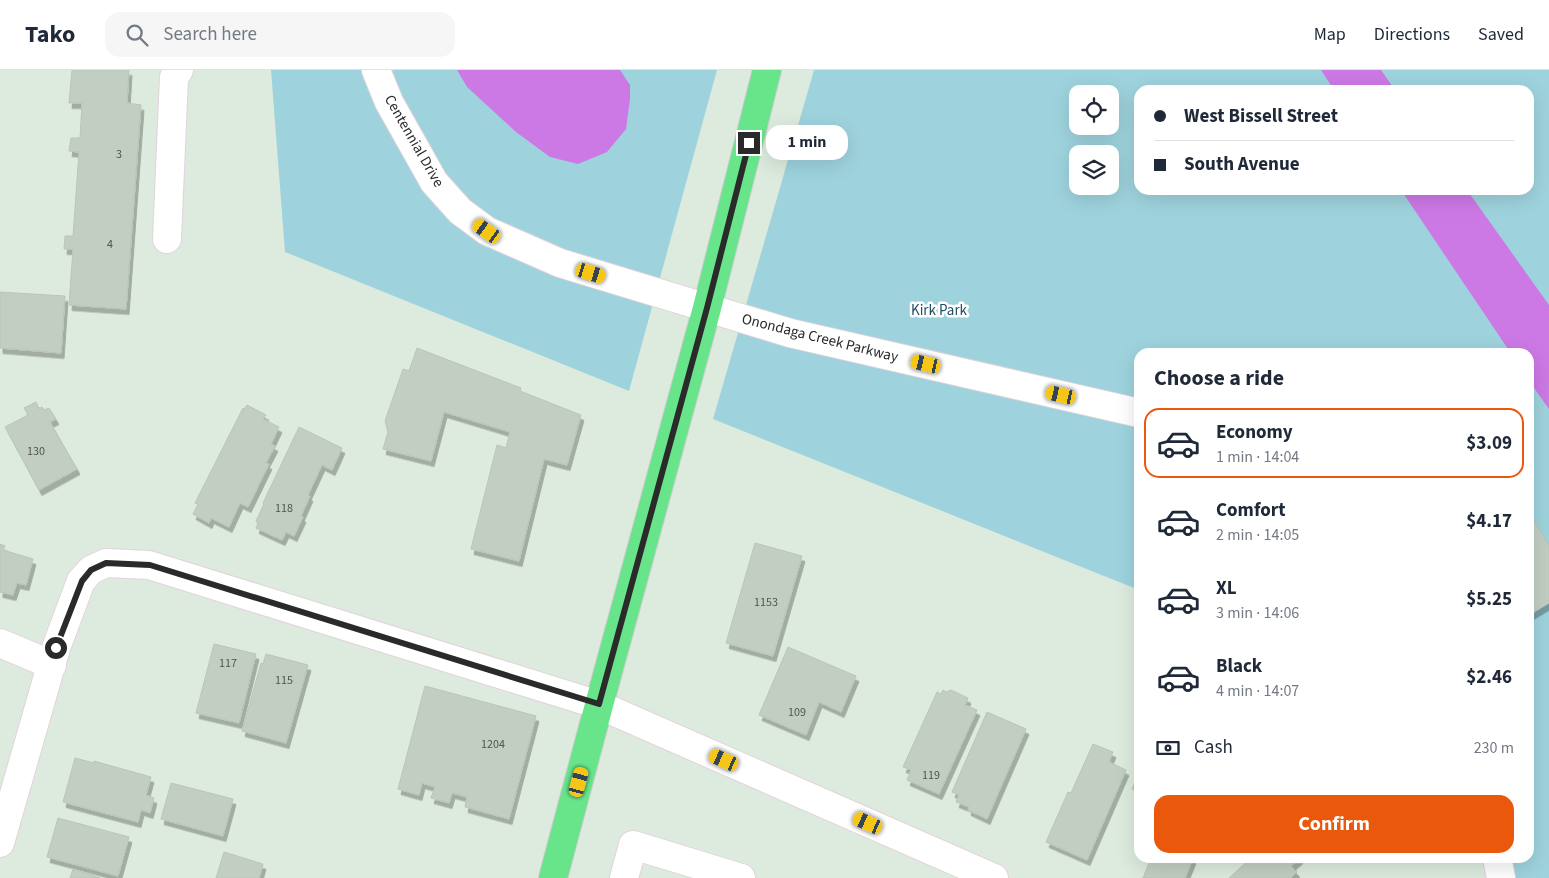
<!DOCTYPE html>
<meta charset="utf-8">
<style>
:root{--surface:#fff;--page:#f6f6f7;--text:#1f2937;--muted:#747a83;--line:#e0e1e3;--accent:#ea580c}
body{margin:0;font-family:"Source Sans 3",sans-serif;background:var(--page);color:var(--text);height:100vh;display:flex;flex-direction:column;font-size:19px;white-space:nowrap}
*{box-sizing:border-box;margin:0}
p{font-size:16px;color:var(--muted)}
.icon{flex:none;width:28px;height:28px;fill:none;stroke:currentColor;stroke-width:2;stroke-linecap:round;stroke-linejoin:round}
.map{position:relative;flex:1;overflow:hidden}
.side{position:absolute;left:1134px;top:278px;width:400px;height:515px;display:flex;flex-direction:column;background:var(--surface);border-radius:15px;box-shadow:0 5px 20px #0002}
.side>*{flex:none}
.banner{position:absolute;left:1134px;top:15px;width:400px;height:110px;border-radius:15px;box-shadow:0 5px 20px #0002;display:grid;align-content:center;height:110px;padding:0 20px;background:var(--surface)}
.controls{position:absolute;left:1069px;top:15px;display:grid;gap:10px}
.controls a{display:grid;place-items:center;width:50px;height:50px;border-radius:10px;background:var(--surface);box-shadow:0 5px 20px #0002;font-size:25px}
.end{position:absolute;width:22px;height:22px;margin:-11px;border:6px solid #2a2a2a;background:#fff;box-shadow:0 0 0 2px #fff}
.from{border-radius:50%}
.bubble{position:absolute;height:35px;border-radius:15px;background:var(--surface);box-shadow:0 5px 20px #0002;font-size:16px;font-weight:700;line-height:35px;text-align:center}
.car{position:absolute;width:15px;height:30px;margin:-15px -8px;border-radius:6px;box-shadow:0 0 4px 1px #0007;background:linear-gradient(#f5c518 24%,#345 0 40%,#f5c518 0 76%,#345 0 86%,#f5c518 0)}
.banner b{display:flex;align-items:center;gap:18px;height:48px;font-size:19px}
.banner b+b{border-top:1px solid var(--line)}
.banner i{width:12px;height:12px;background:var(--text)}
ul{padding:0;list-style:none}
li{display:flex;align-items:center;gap:15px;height:70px;margin:0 10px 8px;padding:0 10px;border:2px solid transparent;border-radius:15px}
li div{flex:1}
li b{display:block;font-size:19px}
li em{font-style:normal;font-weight:700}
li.on{border-color:var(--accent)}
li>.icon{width:45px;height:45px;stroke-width:1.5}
h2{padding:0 20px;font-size:22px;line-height:60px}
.pay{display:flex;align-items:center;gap:12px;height:55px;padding:0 20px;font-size:19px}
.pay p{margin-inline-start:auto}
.button{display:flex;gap:10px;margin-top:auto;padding:10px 20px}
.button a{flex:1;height:58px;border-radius:15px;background:var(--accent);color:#fff;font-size:20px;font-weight:700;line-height:58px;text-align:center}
header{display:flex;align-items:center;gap:30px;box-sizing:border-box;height:70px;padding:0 25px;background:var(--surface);border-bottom:1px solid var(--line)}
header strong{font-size:24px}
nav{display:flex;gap:28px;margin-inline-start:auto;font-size:18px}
.search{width:350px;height:45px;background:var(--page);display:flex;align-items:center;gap:12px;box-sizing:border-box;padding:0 18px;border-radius:15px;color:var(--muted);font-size:19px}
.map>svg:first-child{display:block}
.green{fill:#9ed3dd;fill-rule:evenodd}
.water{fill:#cc79e5}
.building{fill:#c3cec3;stroke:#b7c6b9;filter:url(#shadow)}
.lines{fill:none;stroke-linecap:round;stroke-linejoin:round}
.minor-casing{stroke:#e2d3dd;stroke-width:30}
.major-casing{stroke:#ccc;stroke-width:30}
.minor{stroke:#fff;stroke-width:28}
.major{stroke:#68e58a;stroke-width:28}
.route{stroke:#2a2a2a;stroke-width:6}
.labels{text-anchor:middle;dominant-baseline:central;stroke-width:5;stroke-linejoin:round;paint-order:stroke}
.number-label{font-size:12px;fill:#505350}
.street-label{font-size:15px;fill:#2a2a2a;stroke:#fff}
.park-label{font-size:15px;fill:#204e62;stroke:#fff}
</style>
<header>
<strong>Tako</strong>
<div class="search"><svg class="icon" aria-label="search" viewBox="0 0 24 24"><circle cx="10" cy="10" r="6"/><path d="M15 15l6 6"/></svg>Search here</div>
<nav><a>Map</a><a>Directions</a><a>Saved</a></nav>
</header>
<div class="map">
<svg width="1549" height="808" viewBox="0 0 1549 808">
<defs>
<filter id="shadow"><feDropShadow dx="3" dy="5.5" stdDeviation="0" flood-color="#0004"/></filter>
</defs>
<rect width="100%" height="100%" fill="#ddebde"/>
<g class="green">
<polygon points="271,0 717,0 629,321 285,182"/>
<path d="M814,0H1549V808H1488L1481,788H1529V282H1139V520L713,349ZM1139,20H1529V120H1139ZM1078,24H1110V56H1078ZM1078,84H1110V116H1078Z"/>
</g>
<g class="water">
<polygon points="457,0 620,0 630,15 630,29 626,59 607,82 578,94 550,87 516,62 467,17"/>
<polygon points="1321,0 1381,0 1395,20 1334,20"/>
<polygon points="1401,120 1467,120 1549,235 1549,339 1529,311 1529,282 1510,282"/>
</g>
<g class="building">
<polygon points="72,0 129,0 127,33 141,35 126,239 69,235 73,179 64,179 65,166 73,166 79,82 69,81 71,68 80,68 82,33 69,33"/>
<polygon points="0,222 65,226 61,283 0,278"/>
<polygon points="417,278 521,318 520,321 581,345 567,395 544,389 519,491 471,479 497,375 506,378 510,362 444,342 431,391 383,379 388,362 385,351 403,299 409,301"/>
<polygon points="36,332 39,339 42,337 44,340 49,338 56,349 50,352 77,399 39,420 5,357 28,345 24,338"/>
<polygon points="247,335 266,345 263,349 279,357 271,374 275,376 266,393 269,394 248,437 240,433 229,457 211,448 209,453 193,444 198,434 195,433 243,338 244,339"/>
<polygon points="299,357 342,378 332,400 322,395 308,425 310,426 301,446 303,447 294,466 286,462 282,470 256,458 258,453 256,451 264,434 263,433"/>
<polygon points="1533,449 1549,475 1549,533 1529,545 1529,451"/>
<polygon points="755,473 802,486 773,586 726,573"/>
<polygon points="0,474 5,476 3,480 33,489 26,515 17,513 13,525 0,522"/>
<polygon points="214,574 256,584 239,653 196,643"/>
<polygon points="788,577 856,606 841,642 819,632 806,665 759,645"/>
<polygon points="266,584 308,595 286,673 242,661 261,593 263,594"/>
<polygon points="425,616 536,646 509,749 465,737 467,727 452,723 449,733 431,728 435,717 422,713 419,725 398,719"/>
<polygon points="943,620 946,622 951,620 968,628 965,635 977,640 939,724 907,710 911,700 903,697 937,622 941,624"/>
<polygon points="987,642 1026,659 987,749 968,740 969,737 956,732 959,725 952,722"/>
<polygon points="1093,674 1113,682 1109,692 1126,700 1087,790 1046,772 1068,722 1071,723"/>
<polygon points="75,688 94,693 94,691 151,707 146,725 154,728 150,743 141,740 138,752 63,732"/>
<polygon points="1139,702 1139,722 1132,719"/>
<polygon points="171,713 233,729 223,766 161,749"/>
<polygon points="58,748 129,767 118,806 47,787"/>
<polygon points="224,782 263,794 259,808 216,808"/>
<polygon points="1151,788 1193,788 1185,808 1143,808"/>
<polygon points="1251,788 1300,788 1291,796 1297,802 1291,808 1229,808"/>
<polygon points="73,799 100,808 70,808"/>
</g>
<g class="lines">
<defs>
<g id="minor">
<polyline points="376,0 389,32 434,112 460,141 487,161 560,193 790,263 1139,343"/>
<polyline points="167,169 174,7 179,0"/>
<polyline points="0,573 52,595"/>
<polyline points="0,773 56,578 81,511 91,500 106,493 149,495 599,635 994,808"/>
<polyline points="1497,788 1501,808"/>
<polyline points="624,808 633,775 741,808"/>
</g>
<polyline id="major" points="553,808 599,635 707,238 767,0"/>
</defs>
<use href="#minor" class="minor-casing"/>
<use href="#major" class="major-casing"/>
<use href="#minor" class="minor"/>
<use href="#major" class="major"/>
</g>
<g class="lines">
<polyline class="route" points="56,578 82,511 91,500 106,493 150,495 599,634 707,238 749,73"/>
</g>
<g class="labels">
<g class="number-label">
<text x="119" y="84">3</text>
<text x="110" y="174">4</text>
<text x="36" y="381">130</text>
<text x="284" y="438">118</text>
<text x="766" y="532">1153</text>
<text x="228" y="593">117</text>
<text x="284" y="610">115</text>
<text x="797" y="642">109</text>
<text x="493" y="674">1204</text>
<text x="931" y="705">119</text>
</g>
<g class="street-label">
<text transform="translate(414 71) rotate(60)">Centennial Drive</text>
<text transform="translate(820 268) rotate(14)">Onondaga Creek Parkway</text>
</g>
<g class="park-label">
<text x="939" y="240">Kirk Park</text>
</g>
</g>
</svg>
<div class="controls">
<a><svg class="icon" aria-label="locate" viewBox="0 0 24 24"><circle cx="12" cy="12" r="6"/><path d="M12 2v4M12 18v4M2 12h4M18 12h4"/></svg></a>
<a><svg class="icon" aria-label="layers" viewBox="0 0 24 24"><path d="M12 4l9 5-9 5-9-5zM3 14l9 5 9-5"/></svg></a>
</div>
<i class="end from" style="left:56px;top:578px"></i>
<i class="end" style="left:749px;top:73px"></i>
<div class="bubble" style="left:766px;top:55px;width:82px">1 min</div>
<i class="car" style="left:487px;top:161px;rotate:305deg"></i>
<i class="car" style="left:591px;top:203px;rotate:107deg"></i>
<i class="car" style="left:926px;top:294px;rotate:283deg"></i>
<i class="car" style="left:1061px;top:325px;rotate:283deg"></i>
<i class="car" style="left:724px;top:690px;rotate:294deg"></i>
<i class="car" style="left:579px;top:712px;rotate:15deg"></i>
<i class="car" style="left:868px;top:753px;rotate:294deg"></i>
<div class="banner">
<b><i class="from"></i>West Bissell Street</b>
<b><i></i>South Avenue</b>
</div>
<section class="side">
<h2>Choose a ride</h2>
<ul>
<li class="on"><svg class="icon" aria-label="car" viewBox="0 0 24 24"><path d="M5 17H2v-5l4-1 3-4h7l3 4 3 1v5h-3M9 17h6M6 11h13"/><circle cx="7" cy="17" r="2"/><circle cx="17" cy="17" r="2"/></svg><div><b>Economy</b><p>1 min · 14:04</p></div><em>$3.09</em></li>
<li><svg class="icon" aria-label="car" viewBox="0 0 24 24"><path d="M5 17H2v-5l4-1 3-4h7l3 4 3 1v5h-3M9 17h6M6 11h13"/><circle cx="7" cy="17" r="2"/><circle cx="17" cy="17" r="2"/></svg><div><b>Comfort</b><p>2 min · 14:05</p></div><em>$4.17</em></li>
<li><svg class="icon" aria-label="car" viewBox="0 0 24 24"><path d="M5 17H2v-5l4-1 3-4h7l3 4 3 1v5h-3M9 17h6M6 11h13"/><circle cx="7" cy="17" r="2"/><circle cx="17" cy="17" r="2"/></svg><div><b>XL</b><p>3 min · 14:06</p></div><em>$5.25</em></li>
<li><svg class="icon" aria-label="car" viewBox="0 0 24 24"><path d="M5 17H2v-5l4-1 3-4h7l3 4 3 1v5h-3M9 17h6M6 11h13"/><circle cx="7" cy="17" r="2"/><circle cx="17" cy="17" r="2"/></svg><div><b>Black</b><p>4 min · 14:07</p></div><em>$2.46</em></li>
</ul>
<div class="pay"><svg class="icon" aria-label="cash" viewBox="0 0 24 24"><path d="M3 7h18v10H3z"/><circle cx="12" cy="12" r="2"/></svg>Cash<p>230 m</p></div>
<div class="button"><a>Confirm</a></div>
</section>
</div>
